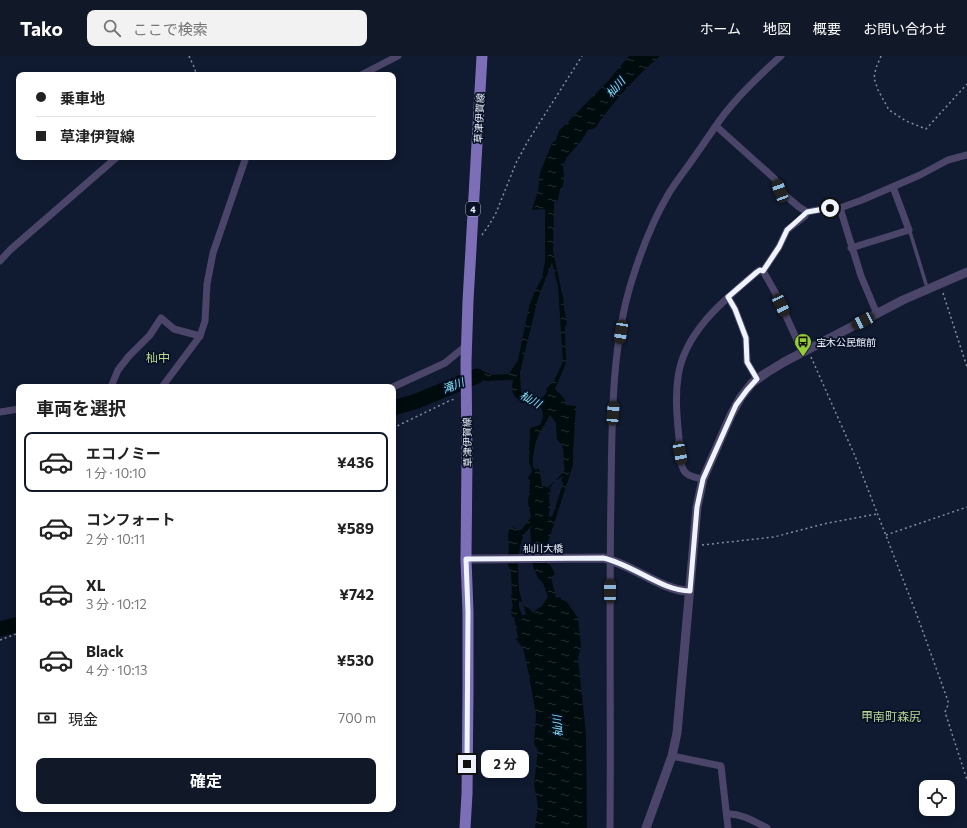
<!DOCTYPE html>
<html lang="ja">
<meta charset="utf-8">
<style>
:root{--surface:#fff;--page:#f2f2f2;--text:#222;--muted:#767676;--line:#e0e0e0;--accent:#111827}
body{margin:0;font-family:Commissioner,"Noto Sans JP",sans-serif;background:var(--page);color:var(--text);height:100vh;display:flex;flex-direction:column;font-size:15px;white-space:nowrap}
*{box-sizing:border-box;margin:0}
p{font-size:13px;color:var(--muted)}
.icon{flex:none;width:22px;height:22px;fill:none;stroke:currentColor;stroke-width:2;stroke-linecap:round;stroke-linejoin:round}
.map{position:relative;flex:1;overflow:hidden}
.panel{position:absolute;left:16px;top:328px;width:380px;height:428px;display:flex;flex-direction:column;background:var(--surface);border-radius:8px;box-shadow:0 2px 10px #0003}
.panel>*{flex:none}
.guide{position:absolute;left:16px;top:16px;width:380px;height:88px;border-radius:8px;box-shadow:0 2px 10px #0003;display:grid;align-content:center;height:88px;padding:0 20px;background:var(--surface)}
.tools{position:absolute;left:919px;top:724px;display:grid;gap:8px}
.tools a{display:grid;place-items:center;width:36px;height:36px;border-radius:8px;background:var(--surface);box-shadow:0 2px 10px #0003;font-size:20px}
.end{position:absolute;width:18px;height:18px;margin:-9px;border:5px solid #eef3fc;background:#111;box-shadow:0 0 0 2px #111}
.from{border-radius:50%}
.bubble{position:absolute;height:28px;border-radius:8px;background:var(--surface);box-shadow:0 2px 10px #0003;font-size:13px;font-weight:700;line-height:28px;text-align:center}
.car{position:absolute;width:12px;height:24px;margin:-12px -6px;border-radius:5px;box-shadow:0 0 3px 1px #0007;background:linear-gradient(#222 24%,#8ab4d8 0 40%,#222 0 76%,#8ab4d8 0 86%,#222 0)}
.guide b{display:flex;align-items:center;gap:14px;height:38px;font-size:15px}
.guide b+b{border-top:1px solid var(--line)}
.guide i{width:10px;height:10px;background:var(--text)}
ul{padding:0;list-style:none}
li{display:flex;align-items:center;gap:12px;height:60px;margin:0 8px 6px;padding:0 12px;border:2px solid transparent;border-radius:8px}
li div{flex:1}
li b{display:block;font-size:15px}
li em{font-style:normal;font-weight:700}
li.on{border-color:var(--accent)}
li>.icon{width:36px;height:36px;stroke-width:1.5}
h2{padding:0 20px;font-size:18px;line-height:48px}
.pay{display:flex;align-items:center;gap:10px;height:44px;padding:0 20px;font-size:15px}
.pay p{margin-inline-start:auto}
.primary-button{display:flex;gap:8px;margin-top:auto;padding:8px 20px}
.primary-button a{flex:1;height:46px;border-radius:8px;background:var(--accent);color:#fff;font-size:16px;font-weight:700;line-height:46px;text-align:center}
header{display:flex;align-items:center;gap:24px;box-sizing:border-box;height:56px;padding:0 20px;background:var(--accent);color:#fff}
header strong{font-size:19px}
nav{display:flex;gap:22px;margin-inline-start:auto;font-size:14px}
.search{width:280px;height:36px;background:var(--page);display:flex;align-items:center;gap:10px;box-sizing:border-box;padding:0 14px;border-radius:8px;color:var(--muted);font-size:15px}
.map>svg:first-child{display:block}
.water{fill:url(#water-ripples);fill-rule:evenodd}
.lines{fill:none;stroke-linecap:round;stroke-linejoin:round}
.river{stroke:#000b0e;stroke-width:15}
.path{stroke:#868e9d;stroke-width:1.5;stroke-dasharray:2 3;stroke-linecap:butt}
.service{stroke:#4b4669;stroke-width:3.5}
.minor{stroke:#4b4669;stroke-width:7}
.tertiary{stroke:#4b4669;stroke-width:9}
.primary{stroke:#7c6fb7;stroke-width:11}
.route{stroke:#eef3fc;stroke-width:5}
.labels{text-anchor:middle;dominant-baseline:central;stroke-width:3.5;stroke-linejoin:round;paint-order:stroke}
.shield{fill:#081126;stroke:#a9afbc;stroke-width:1}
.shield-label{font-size:9px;font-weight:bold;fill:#eef3fc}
.street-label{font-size:10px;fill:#eef3fc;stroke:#081126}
.poi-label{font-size:10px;fill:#eef3fc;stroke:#081126;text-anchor:start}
.water-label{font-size:11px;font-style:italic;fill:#85e7f7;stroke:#081126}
.quarter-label{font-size:12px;fill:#b9d992;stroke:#081126}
</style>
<header>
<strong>Tako</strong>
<div class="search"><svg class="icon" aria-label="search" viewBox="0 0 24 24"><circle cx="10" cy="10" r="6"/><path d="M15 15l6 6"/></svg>ここで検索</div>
<nav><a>ホーム</a><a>地図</a><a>概要</a><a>お問い合わせ</a></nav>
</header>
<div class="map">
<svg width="967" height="772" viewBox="0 0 967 772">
<defs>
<pattern id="water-ripples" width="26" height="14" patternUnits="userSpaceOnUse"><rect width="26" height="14" fill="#000b0e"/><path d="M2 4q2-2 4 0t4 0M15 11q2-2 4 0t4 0" fill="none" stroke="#262f32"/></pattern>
</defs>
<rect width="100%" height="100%" fill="#101a30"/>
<path class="water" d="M629,0H660C635,21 614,45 595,72L588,74L581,85L567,101L563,109L564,122L563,130L560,133L558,144L554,146L553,195L564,247V252L567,267L565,271L566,307L555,333L564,342L566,349L576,350L573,396V409L546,492V500L555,518L551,521L556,542L560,541L564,545H566L578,562L581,591L578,602L586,678L587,772H535L538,750L534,728L538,694L534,688L536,659L529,619L523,592L515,582H518L514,561H512L511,555L513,550L511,541L512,537L511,515L508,509L509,485C507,481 508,475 511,471L515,472L518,475L522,473L531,461L528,447L530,427L528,422L532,415L529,406L530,372L540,369L543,361L542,353C535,347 530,346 522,347C512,338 511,337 513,324L486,325L480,322L457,331L461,324L483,315L491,319L509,318L518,304L529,251L534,237L542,222L545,205V153L532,154L538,135L540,117L552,87L556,84L559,75L608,25ZM552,206L558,230L563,306L554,325L546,333L547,335L545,339L541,342L524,339L521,336L520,316L538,242ZM550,359L556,367L557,384C568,393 561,403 565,413L559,421L547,432L545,430L542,431L540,416L538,412L536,414L533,411C532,402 535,385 540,376C543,371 547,365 550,359ZM563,420L561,424L563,427L553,458L551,461H549V456L550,454L549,440L551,437L550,432L554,426ZM534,467L530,473L533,511L538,522L543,527L548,541L541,551L538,552L533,557L527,550H524L526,559H522L519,551V545L522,546V545L519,534L518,511L520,490L524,478Z"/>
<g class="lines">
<g class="river">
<polyline points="393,352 417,345 477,320"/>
<polyline points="0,573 19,568"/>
</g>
<g class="path">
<polyline points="189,0 195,13 196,19"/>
<polyline points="881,0 876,12 874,22 878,34 889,54 906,65 926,73 967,28"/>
<polyline points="482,179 489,169 496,157 516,107 528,85 582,0"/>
<polyline points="943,237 967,311"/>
<polyline points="811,301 855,400 918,562 948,645 948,649 945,656 967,724"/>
<polyline points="393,372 451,344 456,343"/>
<polyline points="886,479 967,451"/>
<polyline points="702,489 774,481 828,467 877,458"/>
<polyline points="0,584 19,577"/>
</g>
<polyline class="service" points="909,174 911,179 926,228"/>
<g class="minor">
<polyline points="361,19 398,0"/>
<polyline points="716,70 775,123 780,135 799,151 807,156"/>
<polyline points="840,152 861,220 877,258"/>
<polyline points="851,192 909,174 893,131"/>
<polyline points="0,205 10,194 117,101"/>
<polyline points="763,215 775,236 803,297"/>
<polyline points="728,241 735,253 746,282 747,306 757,323"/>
<polyline points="111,331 118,314 129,300 150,279 161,262 174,273 200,280"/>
<polyline points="162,331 200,280 205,265 207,228 213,197 246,101"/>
<polyline points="393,331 445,307 467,289"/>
<polyline points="0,356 19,353"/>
<path d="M703,423C698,422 690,421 686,417C679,411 679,391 679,382C677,362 675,341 678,321C684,276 724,244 757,216L760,214L763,215L779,191L787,174L805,160L807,156L823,153L840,152L862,144L920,119L948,104L967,99"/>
<polyline points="672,700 721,710 728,772"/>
<path d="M727,758C741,757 755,766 767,772"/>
<path d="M610,772C611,660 609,549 611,437C612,369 611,290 632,224C641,195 653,164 669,137C677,124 687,112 695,100C706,85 715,70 726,56C742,36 762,17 781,0"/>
</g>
<g class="tertiary">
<path d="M466,503L603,502C632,508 662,535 689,535"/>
<polyline points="646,772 672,700 677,677 697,451 703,423 731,359 741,341 752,327 766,317 784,306 903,244 967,216"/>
</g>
<polyline class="primary" points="465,772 467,738 468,635 468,556 466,503 467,401 466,306 468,245 482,0"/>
</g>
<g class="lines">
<path class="route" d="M467,708L468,556L466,503L603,502C632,508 662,535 690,535L697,451L703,423L736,349L747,334L757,323L747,306L746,282L735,253L728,241L757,216L760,214L763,215L779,191L787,174L807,156L830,152"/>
</g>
<defs>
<symbol id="bus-pin" viewBox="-11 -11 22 30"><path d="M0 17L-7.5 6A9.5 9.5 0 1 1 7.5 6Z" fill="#96cc39" stroke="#081126"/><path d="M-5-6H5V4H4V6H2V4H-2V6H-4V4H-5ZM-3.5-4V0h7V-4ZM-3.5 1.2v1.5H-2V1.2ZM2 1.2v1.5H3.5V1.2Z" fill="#111"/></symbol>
</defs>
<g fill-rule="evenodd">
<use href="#bus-pin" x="793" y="276" width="20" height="27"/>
</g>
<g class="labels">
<rect class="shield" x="466" y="146" width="14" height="14" rx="3"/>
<g class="shield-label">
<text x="473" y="153">4</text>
</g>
<g class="street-label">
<text transform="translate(479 62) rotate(-87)">草津伊賀線</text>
<text transform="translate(467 386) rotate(-91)">草津伊賀線</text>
<text x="543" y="492">杣川大橋</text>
</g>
<g class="poi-label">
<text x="816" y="286">宝木公民館前</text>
</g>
<g class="water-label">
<text transform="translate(615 31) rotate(-49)">杣川</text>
<text transform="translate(453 329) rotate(-21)">滝川</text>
<text transform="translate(531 343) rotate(29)">杣川</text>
<text transform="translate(557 670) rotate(-94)">杣川</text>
</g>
<g class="quarter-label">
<text x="158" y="301">杣中</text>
<text x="891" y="660">甲南町森尻</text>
</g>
</g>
</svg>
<div class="tools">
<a><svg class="icon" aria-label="locate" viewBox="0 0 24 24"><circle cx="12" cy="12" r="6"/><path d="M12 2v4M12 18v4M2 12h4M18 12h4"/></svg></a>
</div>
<i class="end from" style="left:830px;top:152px"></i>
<i class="end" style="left:467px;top:708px"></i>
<div class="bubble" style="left:481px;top:694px;width:48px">2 分</div>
<i class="car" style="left:780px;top:135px;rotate:340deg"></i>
<i class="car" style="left:781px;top:249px;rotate:155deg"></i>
<i class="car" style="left:863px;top:265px;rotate:243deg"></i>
<i class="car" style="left:621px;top:276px;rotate:189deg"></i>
<i class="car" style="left:613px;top:357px;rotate:4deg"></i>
<i class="car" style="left:680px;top:397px;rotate:169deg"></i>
<i class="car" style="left:610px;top:535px;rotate:0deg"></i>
<div class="guide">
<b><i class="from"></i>乗車地</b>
<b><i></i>草津伊賀線</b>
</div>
<section class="panel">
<h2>車両を選択</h2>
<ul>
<li class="on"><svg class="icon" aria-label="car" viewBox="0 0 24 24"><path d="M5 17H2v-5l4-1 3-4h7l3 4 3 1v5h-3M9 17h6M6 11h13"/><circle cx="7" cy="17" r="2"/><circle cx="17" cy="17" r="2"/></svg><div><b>エコノミー</b><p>1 分 · 10:10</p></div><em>¥436</em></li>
<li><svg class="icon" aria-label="car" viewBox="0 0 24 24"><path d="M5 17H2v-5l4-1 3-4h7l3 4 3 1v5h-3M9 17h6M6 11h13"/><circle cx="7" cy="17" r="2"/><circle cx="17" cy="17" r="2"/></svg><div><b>コンフォート</b><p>2 分 · 10:11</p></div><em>¥589</em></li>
<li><svg class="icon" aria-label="car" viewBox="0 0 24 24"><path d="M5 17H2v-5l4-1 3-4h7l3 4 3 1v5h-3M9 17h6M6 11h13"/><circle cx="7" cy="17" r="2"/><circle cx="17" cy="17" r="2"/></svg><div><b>XL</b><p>3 分 · 10:12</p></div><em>¥742</em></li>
<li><svg class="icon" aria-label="car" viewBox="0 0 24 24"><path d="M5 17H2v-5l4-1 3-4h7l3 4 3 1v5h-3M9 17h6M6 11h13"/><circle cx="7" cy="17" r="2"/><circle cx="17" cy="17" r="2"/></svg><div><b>Black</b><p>4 分 · 10:13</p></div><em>¥530</em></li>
</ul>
<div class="pay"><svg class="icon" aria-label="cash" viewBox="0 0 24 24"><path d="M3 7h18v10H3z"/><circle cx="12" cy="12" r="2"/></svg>現金<p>700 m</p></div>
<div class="primary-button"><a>確定</a></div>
</section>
</div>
